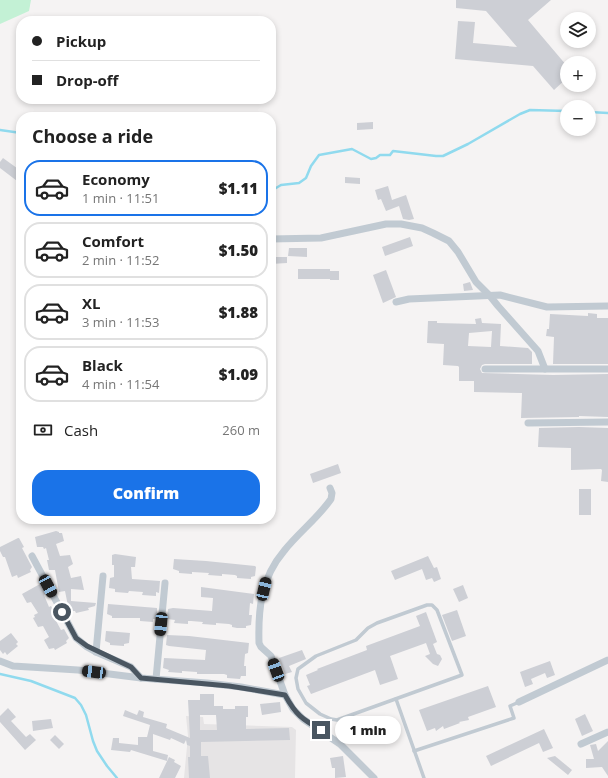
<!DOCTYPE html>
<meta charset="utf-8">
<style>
:root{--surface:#fff;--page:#f6f6f6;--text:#222;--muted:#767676;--line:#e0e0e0;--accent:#1a73e8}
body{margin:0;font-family:"Open Sans",sans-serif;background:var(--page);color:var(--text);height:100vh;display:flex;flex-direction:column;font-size:15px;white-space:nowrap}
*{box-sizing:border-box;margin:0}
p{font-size:13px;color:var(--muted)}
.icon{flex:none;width:22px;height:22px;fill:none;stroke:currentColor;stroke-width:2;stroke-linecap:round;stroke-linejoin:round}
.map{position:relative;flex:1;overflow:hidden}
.drawer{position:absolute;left:16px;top:112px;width:260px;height:412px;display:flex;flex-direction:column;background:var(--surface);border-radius:16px;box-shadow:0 2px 6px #0003}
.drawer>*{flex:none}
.banner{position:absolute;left:16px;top:16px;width:260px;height:88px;border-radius:16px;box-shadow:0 2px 6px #0003;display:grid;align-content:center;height:88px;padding:0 16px;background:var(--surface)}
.controls{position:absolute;left:560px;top:12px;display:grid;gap:8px}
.controls a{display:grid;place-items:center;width:36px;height:36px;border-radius:50%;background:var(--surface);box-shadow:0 2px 6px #0003;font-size:20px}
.end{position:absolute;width:18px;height:18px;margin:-9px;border:5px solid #4a5661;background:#fff;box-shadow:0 0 0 2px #fff}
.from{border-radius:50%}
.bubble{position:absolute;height:28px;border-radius:14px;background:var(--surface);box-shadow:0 2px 6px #0003;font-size:13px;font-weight:800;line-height:28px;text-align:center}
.car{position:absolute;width:12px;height:24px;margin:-12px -6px;border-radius:5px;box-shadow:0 0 3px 1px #0007;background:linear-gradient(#222 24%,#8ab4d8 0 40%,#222 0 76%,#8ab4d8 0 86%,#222 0)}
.banner b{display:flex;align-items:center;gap:14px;height:38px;font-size:15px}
.banner b+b{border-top:1px solid var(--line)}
.banner i{width:10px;height:10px;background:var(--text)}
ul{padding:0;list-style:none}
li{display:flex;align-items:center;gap:12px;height:56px;margin:0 8px 6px;padding:0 8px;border:2px solid var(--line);border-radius:16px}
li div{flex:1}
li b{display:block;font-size:15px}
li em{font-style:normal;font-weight:800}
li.on{border-color:var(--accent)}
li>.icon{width:36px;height:36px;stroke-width:1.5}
h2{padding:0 16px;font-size:18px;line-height:48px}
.pay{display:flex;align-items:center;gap:10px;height:44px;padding:0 16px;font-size:15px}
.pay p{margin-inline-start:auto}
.action{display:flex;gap:8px;margin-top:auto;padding:8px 16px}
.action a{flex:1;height:46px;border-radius:16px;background:var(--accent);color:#fff;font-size:16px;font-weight:800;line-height:46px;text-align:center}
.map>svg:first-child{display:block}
.education{fill:#e6e4e5}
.green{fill:#c3f1d5}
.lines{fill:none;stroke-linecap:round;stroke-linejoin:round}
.stream{stroke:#90daee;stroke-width:2.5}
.building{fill:#cdcfd5;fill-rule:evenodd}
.lane{stroke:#c1cad2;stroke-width:3.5}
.street{stroke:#c1cad2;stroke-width:7}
.route{stroke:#4a5661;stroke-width:5}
</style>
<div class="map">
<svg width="608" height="778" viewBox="0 0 608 778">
<rect width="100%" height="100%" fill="#f5f3f3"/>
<polygon class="education" points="186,716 203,717 204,724 292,727 296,730 295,778 184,778 188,736"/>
<polygon class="green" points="0,0 31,0 29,11 0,24"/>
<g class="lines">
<g class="stream">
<polyline points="589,112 608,113"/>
<polyline points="0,130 21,133"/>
<polyline points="271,191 281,185 299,183 306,178 311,166 319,155 352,149 371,159 376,158 380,155 390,155 393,151 436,156 443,156 468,144 520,114 530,110 567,111"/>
<polyline points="0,674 31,681 75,698 81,705 86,715 93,741 97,751 107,766 117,778"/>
</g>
</g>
<g class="building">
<polygon points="456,0 551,0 528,20 567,66 567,78 554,90 533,66 455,59 458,21 475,22 473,43 517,47 486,11 456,8"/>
<polygon points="373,122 373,129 357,130 357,123"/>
<polygon points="3,158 21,171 21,184 0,168 0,162"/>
<polygon points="345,177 360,178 360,184 345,183"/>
<polygon points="388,186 392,200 406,195 414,219 409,220 403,219 399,206 386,211 381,199 378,200 375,190"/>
<polygon points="410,237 413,246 385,256 382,247"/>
<polygon points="289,248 307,248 307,257 288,256"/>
<polygon points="271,257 287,257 287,263 271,264"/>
<polygon points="298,269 330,269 330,271 339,271 339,280 330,280 330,279 298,279"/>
<polygon points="386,270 396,297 383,303 373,275"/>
<polygon points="470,282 473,290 464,291 463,284"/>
<polygon points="588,313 597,314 597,318 608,318 608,364 553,364 554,337 546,336 547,329 549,329 550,314 588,316"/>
<path d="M481,318L482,323L501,324L500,346L528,348L532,352V364H485L482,365L480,369L482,373L553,375L608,374V417L579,416V417L521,418L522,393L474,392V381H459V367L458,366L443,365L444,344L427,343L428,321H437V323L476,324L475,319ZM492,331L491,347L468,346L469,333Z"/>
<polygon points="579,427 608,428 608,482 601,481 602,470 601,469 571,470 571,448 538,447 539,428"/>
<polygon points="338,464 341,473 313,483 310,474"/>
<rect x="579" y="489" width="12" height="26"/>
<polygon points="56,531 59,532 59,533 62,533 64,541 56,544 60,556 70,555 73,564 68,567 71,578 81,576 84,590 71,589 71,601 96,603 95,606 88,608 89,610 76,613 75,611 69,611 65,591 59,592 55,570 49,570 47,560 49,560 46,548 44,549 43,547 37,547 35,537"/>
<polygon points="18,538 19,538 24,547 22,548 32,567 30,570 31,572 18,578 17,575 12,577 5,557 3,557 0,551 0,547"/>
<polygon points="115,554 136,557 135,567 131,567 132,579 160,581 159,593 156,592 156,596 142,595 143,592 129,591 128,593 115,592 115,589 109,588 110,578 114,577 114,565 112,565 112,555"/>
<polygon points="428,556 434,568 437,567 441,579 434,582 432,578 426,580 422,569 395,580 391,571"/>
<polygon points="174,559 206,561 255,566 256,567 255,576 251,577 251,579 237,578 237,576 235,575 222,574 222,576 208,575 209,573 192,572 192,574 179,573 179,571 173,569"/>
<polygon points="40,584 46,593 44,595 49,607 51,606 52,608 53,607 58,616 55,619 61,630 64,629 69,638 66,641 67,643 55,650 54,648 49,649 44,640 49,637 43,626 38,627 33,618 35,617 34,615 38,613 31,602 27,603 22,594"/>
<polygon points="463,585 468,598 459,602 453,589"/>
<polygon points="201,587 254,594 253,604 250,603 249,615 252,615 251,625 246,626 246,628 237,628 232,627 232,625 229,624 216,623 216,625 202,624 203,622 191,621 188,621 188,624 174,623 175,620 167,619 168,609 173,608 212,611 213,598 201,597"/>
<polygon points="108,604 157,608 157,619 153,619 153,622 140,621 140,618 112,618 112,616 107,614"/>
<polygon points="457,610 466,636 452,641 442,615"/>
<polygon points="426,612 437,642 433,644 437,654 440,655 442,659 438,666 433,664 425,656 430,654 426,643 390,656 398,679 380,685 375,670 311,694 307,686 310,685 306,675 318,670 317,669 367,650 366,646 420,626 416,616"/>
<polygon points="106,631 130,633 129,643 124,644 124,646 110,645 110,643 105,641"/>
<polygon points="11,633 18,642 16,644 18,646 7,655 5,652 3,654 0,650 0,641"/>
<polygon points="167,635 189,636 249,643 248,653 245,654 244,666 246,666 246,676 241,676 240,679 227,678 227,675 224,674 197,674 197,672 182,671 182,673 168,672 169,670 163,668 164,658 205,660 206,650 169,646 166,645"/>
<polygon points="302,650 306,659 289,666 292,672 285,674 279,658"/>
<polygon points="550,661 555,675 547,678 545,673 531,679 533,684 525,687 520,672"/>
<polygon points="488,686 496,707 468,717 469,720 459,722 460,723 444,729 443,726 436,731 435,728 427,731 419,710"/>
<path d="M200,694H214V706H223V709H235V706H248V717H246V729L289,728L290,740L201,742V756H208L210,778H189L188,757H190V746L187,745L186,740L184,744L171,738L170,740L153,734V751L168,755L167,761L131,750L130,752L111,750L113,738H119V743L138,745V737H147L150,725L123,716L125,710L137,715L139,710L144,712L143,717L167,724L166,728L190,738L188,700H200ZM200,715H216L217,730H200Z"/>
<polygon points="280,702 281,712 262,715 260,704"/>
<polygon points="8,708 16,717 11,721 26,737 30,734 36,740 25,750 0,722 0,716"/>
<polygon points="585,714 593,731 582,736 575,719"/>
<polygon points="51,719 53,728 33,731 32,721"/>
<polygon points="544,729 553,748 543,752 539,743 491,766 486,756"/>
<polygon points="55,735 64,744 59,749 50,740"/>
<polygon points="608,741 608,776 602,767 586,768 586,759 594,759 590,745 596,744 598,751"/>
<polygon points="343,756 346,777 335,778 335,768 332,768 330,758"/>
<polygon points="555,756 572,770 568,775 547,758"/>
<polygon points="169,757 175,760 174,762 181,766 175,778 159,778"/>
</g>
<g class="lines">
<g class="lane">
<polygon points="427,605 432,605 437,610 462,675 337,720 331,719 320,714 306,703 298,689 296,678 298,669 316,656 356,640 368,628 377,623"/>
<polyline points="396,699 424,778"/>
<polyline points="414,751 514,718 510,706 519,702"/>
</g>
<g class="street">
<polyline points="271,239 321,238 386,224 401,224 422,228 433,233 449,241 458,252 476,282 490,296 498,306 538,351 545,369"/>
<polyline points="396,302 409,299 500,295 547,307 608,306"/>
<polyline points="485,369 608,369"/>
<polyline points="528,423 608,422"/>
<path d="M330,488L332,493L331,499C318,518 298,533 284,551C261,578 258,609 259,643L261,647L271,656L285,695L293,709L303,719L340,744L374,778"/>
<polyline points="32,556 76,638 87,647 96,652 131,667 141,678"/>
<polyline points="96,652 103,576"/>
<polyline points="0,661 13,666 78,670 141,678 207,683 241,687 285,695"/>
<polyline points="156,679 165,583"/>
<polyline points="519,702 608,660"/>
<polyline points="581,744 608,732"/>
</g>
</g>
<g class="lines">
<path class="route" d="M62,612L76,638L87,646L131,667L141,678L229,686L285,695C296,715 302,719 321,730"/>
</g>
</svg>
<div class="controls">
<a><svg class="icon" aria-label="layers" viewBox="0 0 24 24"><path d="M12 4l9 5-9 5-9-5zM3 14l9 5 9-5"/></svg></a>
<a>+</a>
<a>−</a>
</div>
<i class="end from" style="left:62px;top:612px"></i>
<i class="end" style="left:321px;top:730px"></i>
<div class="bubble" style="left:335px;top:716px;width:66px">1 min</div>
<i class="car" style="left:48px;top:586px;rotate:152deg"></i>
<i class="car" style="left:264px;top:589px;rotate:13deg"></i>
<i class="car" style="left:161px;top:624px;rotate:186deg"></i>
<i class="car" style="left:276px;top:670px;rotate:340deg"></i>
<i class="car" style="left:94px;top:672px;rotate:277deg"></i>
<div class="banner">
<b><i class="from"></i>Pickup</b>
<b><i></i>Drop-off</b>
</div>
<section class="drawer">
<h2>Choose a ride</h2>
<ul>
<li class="on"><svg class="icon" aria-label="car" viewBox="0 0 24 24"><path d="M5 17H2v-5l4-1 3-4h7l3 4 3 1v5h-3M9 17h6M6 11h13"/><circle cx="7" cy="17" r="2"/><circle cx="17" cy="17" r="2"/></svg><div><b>Economy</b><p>1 min · 11:51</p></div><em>$1.11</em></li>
<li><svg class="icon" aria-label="car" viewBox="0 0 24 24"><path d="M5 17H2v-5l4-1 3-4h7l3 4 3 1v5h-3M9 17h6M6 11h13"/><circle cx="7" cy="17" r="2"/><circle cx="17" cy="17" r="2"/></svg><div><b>Comfort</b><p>2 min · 11:52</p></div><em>$1.50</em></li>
<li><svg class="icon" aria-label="car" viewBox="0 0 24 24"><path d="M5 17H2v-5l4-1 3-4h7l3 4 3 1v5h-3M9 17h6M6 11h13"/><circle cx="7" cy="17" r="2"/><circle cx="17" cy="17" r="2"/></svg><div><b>XL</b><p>3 min · 11:53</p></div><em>$1.88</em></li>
<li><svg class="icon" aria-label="car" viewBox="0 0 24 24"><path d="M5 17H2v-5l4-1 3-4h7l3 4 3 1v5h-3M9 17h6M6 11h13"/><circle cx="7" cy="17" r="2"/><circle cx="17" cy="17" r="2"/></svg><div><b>Black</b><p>4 min · 11:54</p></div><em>$1.09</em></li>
</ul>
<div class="pay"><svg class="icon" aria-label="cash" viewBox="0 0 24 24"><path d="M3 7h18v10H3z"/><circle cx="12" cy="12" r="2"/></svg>Cash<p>260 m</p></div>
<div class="action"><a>Confirm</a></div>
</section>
</div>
